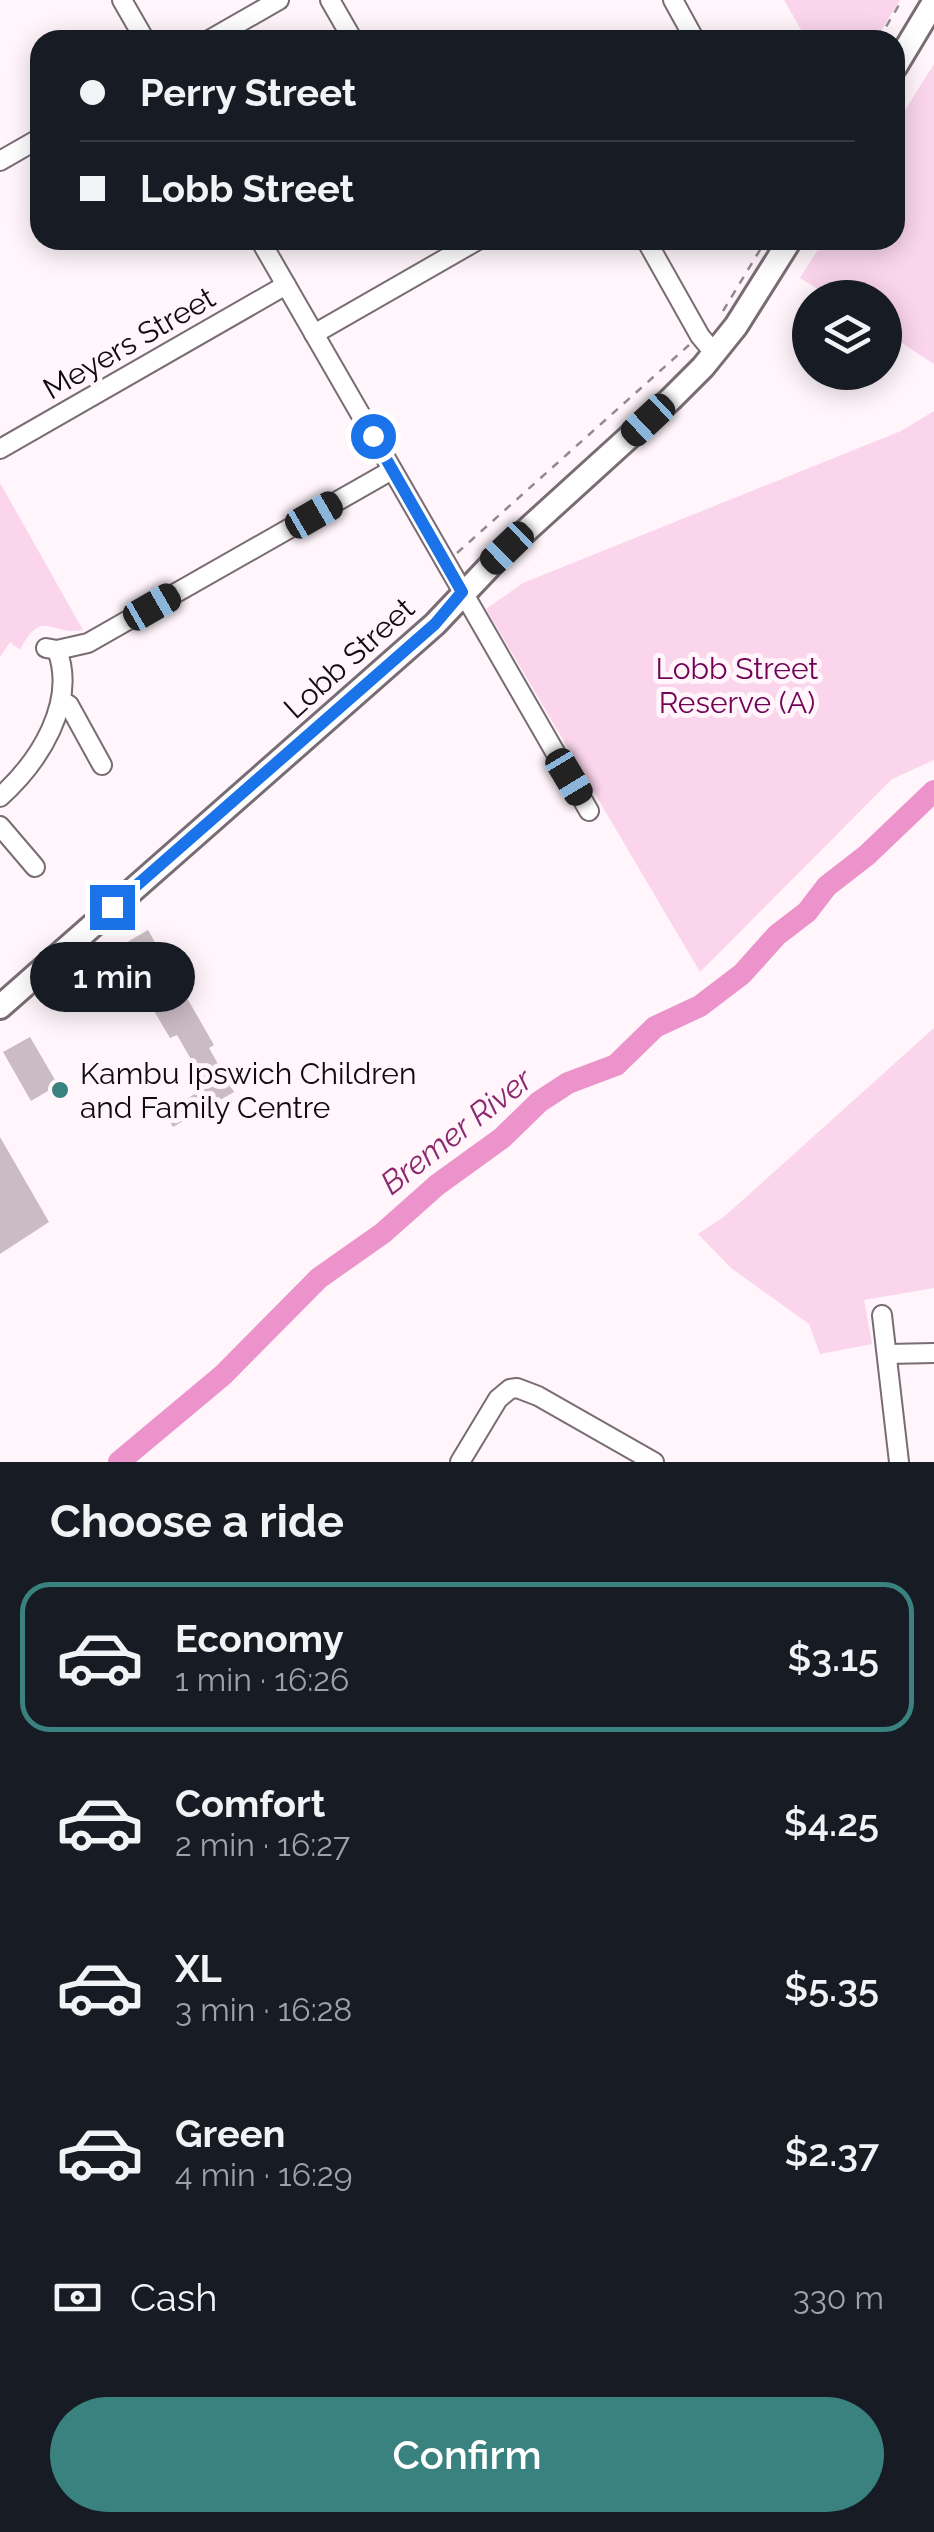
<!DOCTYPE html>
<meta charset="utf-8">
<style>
:root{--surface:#171b24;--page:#242831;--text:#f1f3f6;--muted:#9ea1a6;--line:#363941;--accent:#39827f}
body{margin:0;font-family:Raleway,sans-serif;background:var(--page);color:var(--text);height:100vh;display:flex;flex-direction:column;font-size:38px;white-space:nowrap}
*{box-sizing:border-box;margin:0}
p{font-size:32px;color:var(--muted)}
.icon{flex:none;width:55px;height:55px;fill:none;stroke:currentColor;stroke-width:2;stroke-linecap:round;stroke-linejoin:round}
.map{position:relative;height:1462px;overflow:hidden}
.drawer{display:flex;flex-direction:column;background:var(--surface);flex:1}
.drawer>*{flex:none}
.top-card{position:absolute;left:30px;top:30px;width:875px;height:220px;border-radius:30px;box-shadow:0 5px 25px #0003;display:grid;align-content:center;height:220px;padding:0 50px;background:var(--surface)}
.fabs{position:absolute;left:792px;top:280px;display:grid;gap:20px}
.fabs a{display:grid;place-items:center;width:110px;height:110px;border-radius:50%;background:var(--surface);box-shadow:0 5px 25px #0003;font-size:50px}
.end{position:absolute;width:45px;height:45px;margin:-22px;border:12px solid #1a73e8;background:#fff;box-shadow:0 0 0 5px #fff}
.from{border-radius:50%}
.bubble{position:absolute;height:70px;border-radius:35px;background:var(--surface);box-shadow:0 5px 25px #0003;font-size:32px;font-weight:600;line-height:70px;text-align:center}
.car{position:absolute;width:30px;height:60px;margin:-30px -15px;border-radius:12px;box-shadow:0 0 8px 2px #0007;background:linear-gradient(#222 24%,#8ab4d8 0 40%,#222 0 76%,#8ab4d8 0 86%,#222 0)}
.top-card b{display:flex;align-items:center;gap:35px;height:95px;font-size:38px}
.top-card b+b{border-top:2px solid var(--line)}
.top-card i{width:25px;height:25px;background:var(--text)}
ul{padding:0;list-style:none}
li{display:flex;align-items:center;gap:30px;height:150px;margin:0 20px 15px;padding:0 30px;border:5px solid transparent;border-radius:30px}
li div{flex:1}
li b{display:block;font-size:38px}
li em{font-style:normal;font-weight:600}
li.selected{border-color:var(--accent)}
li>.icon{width:90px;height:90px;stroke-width:1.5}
h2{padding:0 50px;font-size:45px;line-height:120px}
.pay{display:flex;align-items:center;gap:25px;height:110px;padding:0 50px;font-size:38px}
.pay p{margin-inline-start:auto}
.button{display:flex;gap:20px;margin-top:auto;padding:20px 50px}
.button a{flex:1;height:115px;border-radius:60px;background:var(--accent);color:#fff;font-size:40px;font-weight:600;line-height:115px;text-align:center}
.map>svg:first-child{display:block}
.green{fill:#fad5eb}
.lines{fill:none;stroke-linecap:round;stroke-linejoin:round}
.river{stroke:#eb93ca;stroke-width:22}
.building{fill:#cbbcc4}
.minor-casing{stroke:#796c73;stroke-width:22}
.major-casing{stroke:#796c73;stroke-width:28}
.path{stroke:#90898d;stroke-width:2.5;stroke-dasharray:8 8;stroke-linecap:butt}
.minor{stroke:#fff;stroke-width:18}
.major{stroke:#fff;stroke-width:22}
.route{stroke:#1a73e8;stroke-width:12}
.poi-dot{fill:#39827f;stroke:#fff5fb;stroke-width:4}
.labels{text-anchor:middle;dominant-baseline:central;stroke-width:10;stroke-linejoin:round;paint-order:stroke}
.street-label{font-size:30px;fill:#100b0e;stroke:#fff5fb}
.park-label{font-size:30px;fill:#700355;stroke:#fff5fb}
.poi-label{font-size:30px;fill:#100b0e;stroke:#fff5fb;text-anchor:start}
.water-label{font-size:32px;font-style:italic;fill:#8c286e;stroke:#fff5fb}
</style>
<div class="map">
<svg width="934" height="1462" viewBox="0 0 934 1462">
<rect width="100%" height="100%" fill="#fff5fb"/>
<g class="green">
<polygon points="784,0 900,0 875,40 807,40"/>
<polygon points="934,64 934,364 885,332 885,298 831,297 800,278 824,240 895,240 895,126"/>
<polygon points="934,411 934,760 892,779 700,972 486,609 523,583 901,431"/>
<path d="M0,483L83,630C51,637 43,606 20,650L10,642L0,657Z"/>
<polygon points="934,1028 934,1288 864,1300 872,1344 820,1354 809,1324 731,1268 698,1234 725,1216"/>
</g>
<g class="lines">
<polyline class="river" points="119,1462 223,1375 319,1278 383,1233 437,1185 502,1138 539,1102 568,1083 616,1065 655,1027 700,1006 742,974 777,935 807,912 827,886 867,855 934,791"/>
</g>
<g class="building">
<polygon points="148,930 214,1045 209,1048 234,1092 173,1127 164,1112 207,1087 177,1035 170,1038 117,948"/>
<polygon points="30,1037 58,1085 31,1101 3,1052"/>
<polygon points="0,1137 49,1222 0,1254"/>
</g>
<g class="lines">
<defs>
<g id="minor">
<polyline points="122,0 145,40"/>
<polyline points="330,0 353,40"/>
<polyline points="673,0 695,40"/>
<polyline points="209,40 279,0"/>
<polyline points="0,161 40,138"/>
<polyline points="260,240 589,811"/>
<polyline points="646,240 700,336 715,354"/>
<polyline points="314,334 478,240"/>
<polyline points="0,449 286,285"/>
<polyline points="46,648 57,650 88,643 392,470"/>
<polyline points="62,701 69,705 102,765"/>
<path d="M0,797C39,762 77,703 57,650"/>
<polyline points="0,826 35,867"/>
<polyline points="882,1315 899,1462"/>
<polyline points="888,1354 934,1353"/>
<polyline points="460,1462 498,1399 510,1389 517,1388 538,1396 654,1462"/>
</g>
<g id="major">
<polyline points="895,67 934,2"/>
<polyline points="0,1007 435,624 507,548 671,399 703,367 736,326 790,240"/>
</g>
</defs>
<use href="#minor" class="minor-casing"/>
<use href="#major" class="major-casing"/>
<g class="path">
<polyline points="878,40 902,0"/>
<polyline points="723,311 766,240"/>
<polyline points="457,553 689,345"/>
</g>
<use href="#minor" class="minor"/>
<use href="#major" class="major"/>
</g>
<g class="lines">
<polyline class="route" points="112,907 435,624 462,592 373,436"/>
</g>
<circle class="poi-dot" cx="60" cy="1090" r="10"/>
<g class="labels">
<g class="street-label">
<text transform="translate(129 343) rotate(-30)">Meyers Street</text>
<text transform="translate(349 658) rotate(-42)">Lobb Street</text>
</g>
<g class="park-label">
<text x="737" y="668">Lobb Street<tspan x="737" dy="34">Reserve (A)</tspan></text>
</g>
<g class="poi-label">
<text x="80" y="1073">Kambu Ipswich Children<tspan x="80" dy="34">and Family Centre</tspan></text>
</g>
<g class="water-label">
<text transform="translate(456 1131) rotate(-38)">Bremer River</text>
</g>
</g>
</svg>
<div class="fabs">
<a><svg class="icon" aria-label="layers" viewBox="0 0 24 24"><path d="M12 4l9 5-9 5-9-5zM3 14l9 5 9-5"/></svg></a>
</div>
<i class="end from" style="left:373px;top:436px"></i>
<i class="end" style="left:112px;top:907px"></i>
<div class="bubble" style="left:30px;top:942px;width:165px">1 min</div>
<i class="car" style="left:648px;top:420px;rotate:227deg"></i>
<i class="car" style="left:314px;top:515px;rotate:60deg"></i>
<i class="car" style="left:507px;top:548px;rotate:226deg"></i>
<i class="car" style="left:152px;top:607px;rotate:60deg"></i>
<i class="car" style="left:569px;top:777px;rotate:149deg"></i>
<div class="top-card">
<b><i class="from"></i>Perry Street</b>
<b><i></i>Lobb Street</b>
</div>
</div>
<section class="drawer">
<h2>Choose a ride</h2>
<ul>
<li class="selected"><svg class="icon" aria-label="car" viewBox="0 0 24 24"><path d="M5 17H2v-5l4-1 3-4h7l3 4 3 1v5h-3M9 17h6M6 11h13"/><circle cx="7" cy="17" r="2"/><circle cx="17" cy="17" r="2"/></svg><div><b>Economy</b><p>1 min · 16:26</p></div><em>$3.15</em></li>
<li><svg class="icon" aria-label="car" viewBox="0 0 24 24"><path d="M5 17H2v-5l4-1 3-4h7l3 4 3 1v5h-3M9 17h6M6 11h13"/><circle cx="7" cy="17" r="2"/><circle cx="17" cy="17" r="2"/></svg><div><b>Comfort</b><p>2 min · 16:27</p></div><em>$4.25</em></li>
<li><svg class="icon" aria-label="car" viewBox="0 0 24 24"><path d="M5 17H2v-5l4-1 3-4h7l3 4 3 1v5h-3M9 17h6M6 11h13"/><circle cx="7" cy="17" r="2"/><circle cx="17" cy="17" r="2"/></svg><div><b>XL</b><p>3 min · 16:28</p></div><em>$5.35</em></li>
<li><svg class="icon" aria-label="car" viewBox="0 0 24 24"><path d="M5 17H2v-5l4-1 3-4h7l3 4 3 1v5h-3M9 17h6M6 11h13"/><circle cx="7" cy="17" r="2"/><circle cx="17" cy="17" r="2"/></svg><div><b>Green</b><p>4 min · 16:29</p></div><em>$2.37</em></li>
</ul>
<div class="pay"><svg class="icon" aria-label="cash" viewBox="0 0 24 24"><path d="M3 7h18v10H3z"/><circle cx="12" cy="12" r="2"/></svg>Cash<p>330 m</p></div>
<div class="button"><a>Confirm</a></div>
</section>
